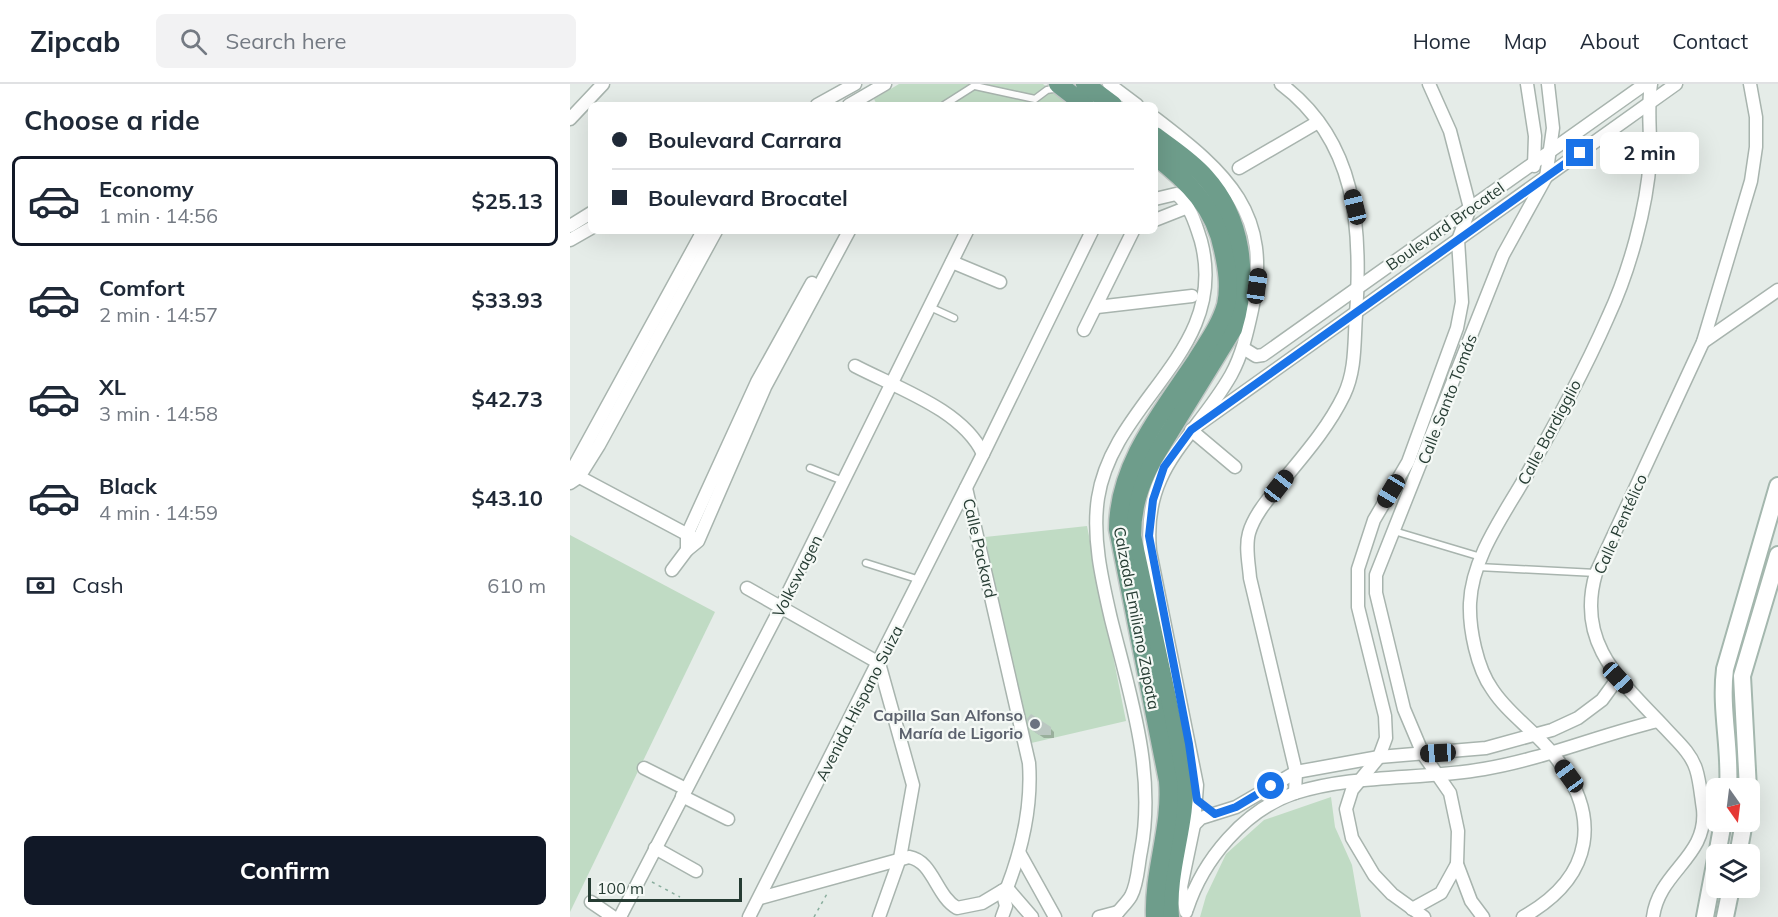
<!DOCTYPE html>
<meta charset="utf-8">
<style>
:root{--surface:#fff;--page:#f2f2f3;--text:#1f2937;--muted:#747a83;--line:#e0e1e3;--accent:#111827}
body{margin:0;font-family:Mulish,sans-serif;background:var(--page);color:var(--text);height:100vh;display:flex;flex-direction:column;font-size:22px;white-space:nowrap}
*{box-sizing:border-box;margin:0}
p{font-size:20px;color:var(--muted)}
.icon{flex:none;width:33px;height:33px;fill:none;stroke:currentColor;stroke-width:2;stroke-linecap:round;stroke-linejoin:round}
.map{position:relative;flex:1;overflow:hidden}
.side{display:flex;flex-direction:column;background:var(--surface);width:570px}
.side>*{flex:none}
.guide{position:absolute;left:18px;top:18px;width:570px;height:132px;border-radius:9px;box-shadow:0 6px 24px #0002;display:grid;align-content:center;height:132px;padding:0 24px;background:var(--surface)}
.needle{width:39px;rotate:166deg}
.tools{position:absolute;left:1136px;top:694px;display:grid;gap:12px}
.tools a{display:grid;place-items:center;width:54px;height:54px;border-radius:9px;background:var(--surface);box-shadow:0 6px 24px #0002;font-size:30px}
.scale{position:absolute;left:18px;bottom:15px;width:154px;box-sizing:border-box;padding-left:6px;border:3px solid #263c33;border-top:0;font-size:16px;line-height:21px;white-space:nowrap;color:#263c33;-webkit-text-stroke:4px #f5f9f6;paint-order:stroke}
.end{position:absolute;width:27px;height:27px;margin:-14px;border:8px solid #1a73e8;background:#fff;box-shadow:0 0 0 3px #fff}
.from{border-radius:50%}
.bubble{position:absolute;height:42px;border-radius:9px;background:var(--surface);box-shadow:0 6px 24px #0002;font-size:20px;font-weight:700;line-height:42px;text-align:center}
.car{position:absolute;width:18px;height:36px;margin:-18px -9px;border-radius:8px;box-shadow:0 0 4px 2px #0007;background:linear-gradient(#222 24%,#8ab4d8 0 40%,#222 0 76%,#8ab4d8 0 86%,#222 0)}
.guide b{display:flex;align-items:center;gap:21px;height:57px;font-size:22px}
.guide b+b{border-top:2px solid var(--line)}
.guide i{width:15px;height:15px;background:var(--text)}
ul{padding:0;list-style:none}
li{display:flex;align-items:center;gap:18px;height:90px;margin:0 12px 9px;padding:0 12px;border:3px solid transparent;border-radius:9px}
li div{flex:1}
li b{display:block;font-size:22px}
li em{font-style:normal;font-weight:700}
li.on{border-color:var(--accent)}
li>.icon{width:54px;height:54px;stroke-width:1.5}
h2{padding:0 24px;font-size:27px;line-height:72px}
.pay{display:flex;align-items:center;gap:15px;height:66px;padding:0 24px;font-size:22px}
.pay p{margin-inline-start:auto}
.action{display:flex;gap:12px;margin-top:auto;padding:12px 24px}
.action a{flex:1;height:69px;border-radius:9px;background:var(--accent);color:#fff;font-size:24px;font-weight:700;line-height:69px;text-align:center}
header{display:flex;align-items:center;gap:36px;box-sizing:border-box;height:84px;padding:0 30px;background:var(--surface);border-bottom:2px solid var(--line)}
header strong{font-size:28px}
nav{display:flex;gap:33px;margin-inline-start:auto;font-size:21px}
.search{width:420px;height:54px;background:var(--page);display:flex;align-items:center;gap:15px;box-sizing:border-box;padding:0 21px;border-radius:9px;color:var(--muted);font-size:22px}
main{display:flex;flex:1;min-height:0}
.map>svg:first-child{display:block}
.green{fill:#c0dbc4}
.shadow{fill:#0003}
.building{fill:#bac7c1}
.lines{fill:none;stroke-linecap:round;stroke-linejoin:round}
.service-casing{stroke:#a8b4ae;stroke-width:9}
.minor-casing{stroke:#a8b4ae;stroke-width:15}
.secondary-casing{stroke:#a4b7ae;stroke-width:20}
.primary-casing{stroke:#c2c8c6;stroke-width:21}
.path{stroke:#89ad9d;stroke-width:1.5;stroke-dasharray:3 4.5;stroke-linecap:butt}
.service{stroke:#fff;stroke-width:6}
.minor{stroke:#fff;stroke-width:12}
.secondary{stroke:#fff;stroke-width:16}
.primary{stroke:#6e9d8b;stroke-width:18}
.route{stroke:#1a73e8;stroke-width:8}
.worship-dot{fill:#6b7280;stroke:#f5f9f6;stroke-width:2}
.labels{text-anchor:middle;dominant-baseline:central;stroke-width:4.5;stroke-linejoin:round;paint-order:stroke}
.street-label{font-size:16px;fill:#263c33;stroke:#f5f9f6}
.worship-label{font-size:16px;font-weight:bold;fill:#5b616d;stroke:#f5f9f6;text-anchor:end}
</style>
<header>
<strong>Zipcab</strong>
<div class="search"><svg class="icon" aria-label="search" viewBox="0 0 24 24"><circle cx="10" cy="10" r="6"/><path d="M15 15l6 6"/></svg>Search here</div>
<nav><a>Home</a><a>Map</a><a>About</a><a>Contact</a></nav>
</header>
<main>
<section class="side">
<h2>Choose a ride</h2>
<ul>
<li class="on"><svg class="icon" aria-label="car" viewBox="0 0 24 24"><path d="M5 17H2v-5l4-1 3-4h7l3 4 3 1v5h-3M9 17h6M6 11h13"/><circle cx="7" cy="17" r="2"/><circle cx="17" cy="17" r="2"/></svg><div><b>Economy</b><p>1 min · 14:56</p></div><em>$25.13</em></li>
<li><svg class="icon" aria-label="car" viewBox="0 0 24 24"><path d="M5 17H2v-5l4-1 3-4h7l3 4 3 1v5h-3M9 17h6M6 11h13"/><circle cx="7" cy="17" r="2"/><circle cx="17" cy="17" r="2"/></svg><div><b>Comfort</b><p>2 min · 14:57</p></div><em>$33.93</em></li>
<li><svg class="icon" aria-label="car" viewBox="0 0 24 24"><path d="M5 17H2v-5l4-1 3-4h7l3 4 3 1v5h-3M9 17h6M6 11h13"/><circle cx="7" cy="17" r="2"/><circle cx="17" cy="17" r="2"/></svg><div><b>XL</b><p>3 min · 14:58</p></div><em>$42.73</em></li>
<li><svg class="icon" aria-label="car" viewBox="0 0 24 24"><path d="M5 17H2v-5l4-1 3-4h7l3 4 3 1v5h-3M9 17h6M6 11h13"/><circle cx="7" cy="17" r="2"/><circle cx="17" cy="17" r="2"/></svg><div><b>Black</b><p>4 min · 14:59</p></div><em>$43.10</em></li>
</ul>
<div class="pay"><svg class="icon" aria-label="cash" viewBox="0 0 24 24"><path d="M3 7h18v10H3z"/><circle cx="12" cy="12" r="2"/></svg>Cash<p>610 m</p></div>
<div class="action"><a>Confirm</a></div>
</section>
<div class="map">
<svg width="1208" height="833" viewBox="0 0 1208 833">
<rect width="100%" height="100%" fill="#e5ece8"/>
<g class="green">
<polygon points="329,0 473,0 499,21 307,21 304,15"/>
<polygon points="517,442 556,637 457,660 415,453"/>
<polygon points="0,451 145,528 0,828"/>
<polygon points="761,713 765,743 782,781 791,833 630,833 636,812 656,770 694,736"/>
</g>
<polygon class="shadow" points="480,644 484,648 484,654 474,654 465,648"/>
<polygon class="building" points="461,630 481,643 481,651 469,651 460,645 457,635"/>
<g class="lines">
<defs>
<g id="service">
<polyline points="405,2 465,15 477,6 488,4"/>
<polyline points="374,21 407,0"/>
<polyline points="360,223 384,234"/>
<polyline points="240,384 273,397"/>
<polyline points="824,447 911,473"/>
<polyline points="296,479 350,496"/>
<polyline points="908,483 1026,489"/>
</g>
<g id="minor">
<polyline points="539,0 567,21"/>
<path d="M711,0C787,57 792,143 786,231C784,258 786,286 774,311C758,344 734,371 711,399C699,414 684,431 679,449C675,463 679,480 680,494L726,688L725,709"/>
<polyline points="957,0 965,52 964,82"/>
<polyline points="247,21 285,0"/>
<polyline points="279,21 315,0"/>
<path d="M585,34C657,89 703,129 682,226C677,249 672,271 661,291C624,356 572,382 580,467L627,701L624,741L611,803L616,828"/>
<polyline points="0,35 33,0"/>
<polyline points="669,84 748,38"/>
<polyline points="585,136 618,123"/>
<polyline points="0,142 21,129"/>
<polyline points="0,156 21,144"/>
<polyline points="382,178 430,198"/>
<polyline points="527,223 622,212"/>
<polyline points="514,246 563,147"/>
<polyline points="1133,258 1208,206"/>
<polyline points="673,264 686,272 693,271 1075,0"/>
<path d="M285,282C327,304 393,326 413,370"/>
<polyline points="665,383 621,346 1106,0"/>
<polyline points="2,389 122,453"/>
<polyline points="0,397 1,388 133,147"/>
<polyline points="0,399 9,393 29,361 146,147"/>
<path d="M396,404L459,679C462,721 452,765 437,804"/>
<polyline points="117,466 117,451 187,298 242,199"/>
<polyline points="102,486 117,466 128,457 195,303 279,147"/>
<polyline points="177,504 309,579 343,701 330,774 309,833"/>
<polyline points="74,684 116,705"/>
<polyline points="112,712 158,735"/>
<polyline points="624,741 631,734 666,723 726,688 809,673 916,664 982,646 1008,634 1032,616 1048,594"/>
<polyline points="85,764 126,787"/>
<polyline points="450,770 485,833"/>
<polyline points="437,804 462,833"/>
<polyline points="432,807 436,822 432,833"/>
<path d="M190,814L339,773C363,777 366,812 387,824L412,819L437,804"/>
<polyline points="21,818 43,833"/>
<path d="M617,825C633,776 674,726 725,709C785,690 851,696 914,685C974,675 1029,651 1088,637"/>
<polyline points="842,825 871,809 887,780"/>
<polyline points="50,833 211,523 397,147"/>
<polyline points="179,833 413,370 522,147"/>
<polyline points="529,833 548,828"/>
<path d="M544,833C549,826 557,819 561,812C568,799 568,781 571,767C586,689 560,611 541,535C532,496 522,454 528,414C543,316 660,267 631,157C626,141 620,120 606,110L585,115"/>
<polyline points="854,833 822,810 804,791 782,754 776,725 782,706 809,673 816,654 815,632 788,523 788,485 804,436 838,378 887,244 892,218 888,156 900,124 880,47 859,0"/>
<polyline points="913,833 901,817 887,780 888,747 880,709 853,670 834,625 806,509 806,491 933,171 976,93 983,44 978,0"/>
<path d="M953,833C1024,793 1033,732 983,670C964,646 938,630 922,605C907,584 899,545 900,519C902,473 934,431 956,392C985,340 1014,288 1038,233C1059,188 1077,124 1080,75C1081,49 1077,25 1081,0"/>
<path d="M1083,833C1089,787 1138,773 1133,725C1131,713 1130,697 1126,685C1121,669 1107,657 1096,645C1052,598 1005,560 1026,489L1133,258L1181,97L1186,63V33L1180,0"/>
</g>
<g id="secondary">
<path d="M1158,705C1161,665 1150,626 1155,585L1208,402"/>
<polyline points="1178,705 1172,592 1208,471"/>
<polyline points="1147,771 1153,738"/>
<polyline points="1168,771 1174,738"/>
<polyline points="1135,833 1146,775"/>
<polyline points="1155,833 1161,804"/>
</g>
<g id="primary">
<polyline points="488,0 515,21"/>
<polyline points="515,0 543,21"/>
<path d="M585,52C602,65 621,77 635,93C673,135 679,193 663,245L583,375C570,400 562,423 562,452L614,692C617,740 596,785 600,833"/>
<path d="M585,72C618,97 645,124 653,166C657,184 660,202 656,221C650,242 637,259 626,277C592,328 548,381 548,445L598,697C602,743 583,787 585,833"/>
</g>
</defs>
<use href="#service" class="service-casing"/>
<use href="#minor" class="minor-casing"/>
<use href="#secondary" class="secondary-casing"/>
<use href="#primary" class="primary-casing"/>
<g class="path">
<polyline points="82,798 110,813"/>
<polyline points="244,833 258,808"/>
</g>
<use href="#service" class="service"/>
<use href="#minor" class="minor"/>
<use href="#secondary" class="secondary"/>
<use href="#primary" class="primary"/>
</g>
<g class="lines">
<polyline class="route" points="701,702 666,723 645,730 627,716 619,660 579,452 583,416 594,383 621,346 1010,69"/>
</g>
<circle class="worship-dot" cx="465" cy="640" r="6"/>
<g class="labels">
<g class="street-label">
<text transform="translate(875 142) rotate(-35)">Boulevard Brocatel</text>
<text transform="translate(877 315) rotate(-69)">Calle Santo Tomás</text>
<text transform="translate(979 348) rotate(-62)">Calle Bardigglio</text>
<text transform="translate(1050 440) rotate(-66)">Calle Pentélico</text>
<text transform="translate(410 464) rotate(77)">Calle Packard</text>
<text transform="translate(227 492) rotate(-63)">Volkswagen</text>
<text transform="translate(567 534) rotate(79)">Calzada Emiliano Zapata</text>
<text transform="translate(289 619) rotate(-63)">Avenida Hispano Suiza</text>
</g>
<g class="worship-label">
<text x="453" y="631">Capilla San Alfonso<tspan x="453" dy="18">María de Ligorio</tspan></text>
</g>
</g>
</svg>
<div class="tools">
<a><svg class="needle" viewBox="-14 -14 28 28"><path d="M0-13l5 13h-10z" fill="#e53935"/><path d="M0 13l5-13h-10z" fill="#747a83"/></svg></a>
<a><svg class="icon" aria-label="layers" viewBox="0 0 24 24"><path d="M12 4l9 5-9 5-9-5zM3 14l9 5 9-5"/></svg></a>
</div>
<div class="scale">100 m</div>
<i class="end from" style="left:701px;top:702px"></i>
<i class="end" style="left:1010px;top:69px"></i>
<div class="bubble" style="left:1030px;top:48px;width:99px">2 min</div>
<i class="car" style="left:785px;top:123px;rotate:346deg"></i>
<i class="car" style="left:687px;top:202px;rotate:8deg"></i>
<i class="car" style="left:709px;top:402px;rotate:38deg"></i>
<i class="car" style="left:821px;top:407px;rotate:211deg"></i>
<i class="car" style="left:1048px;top:594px;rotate:137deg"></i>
<i class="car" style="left:868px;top:669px;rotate:267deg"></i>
<i class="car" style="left:999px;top:692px;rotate:324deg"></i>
<div class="guide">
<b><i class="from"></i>Boulevard Carrara</b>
<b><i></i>Boulevard Brocatel</b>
</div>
</div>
</main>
